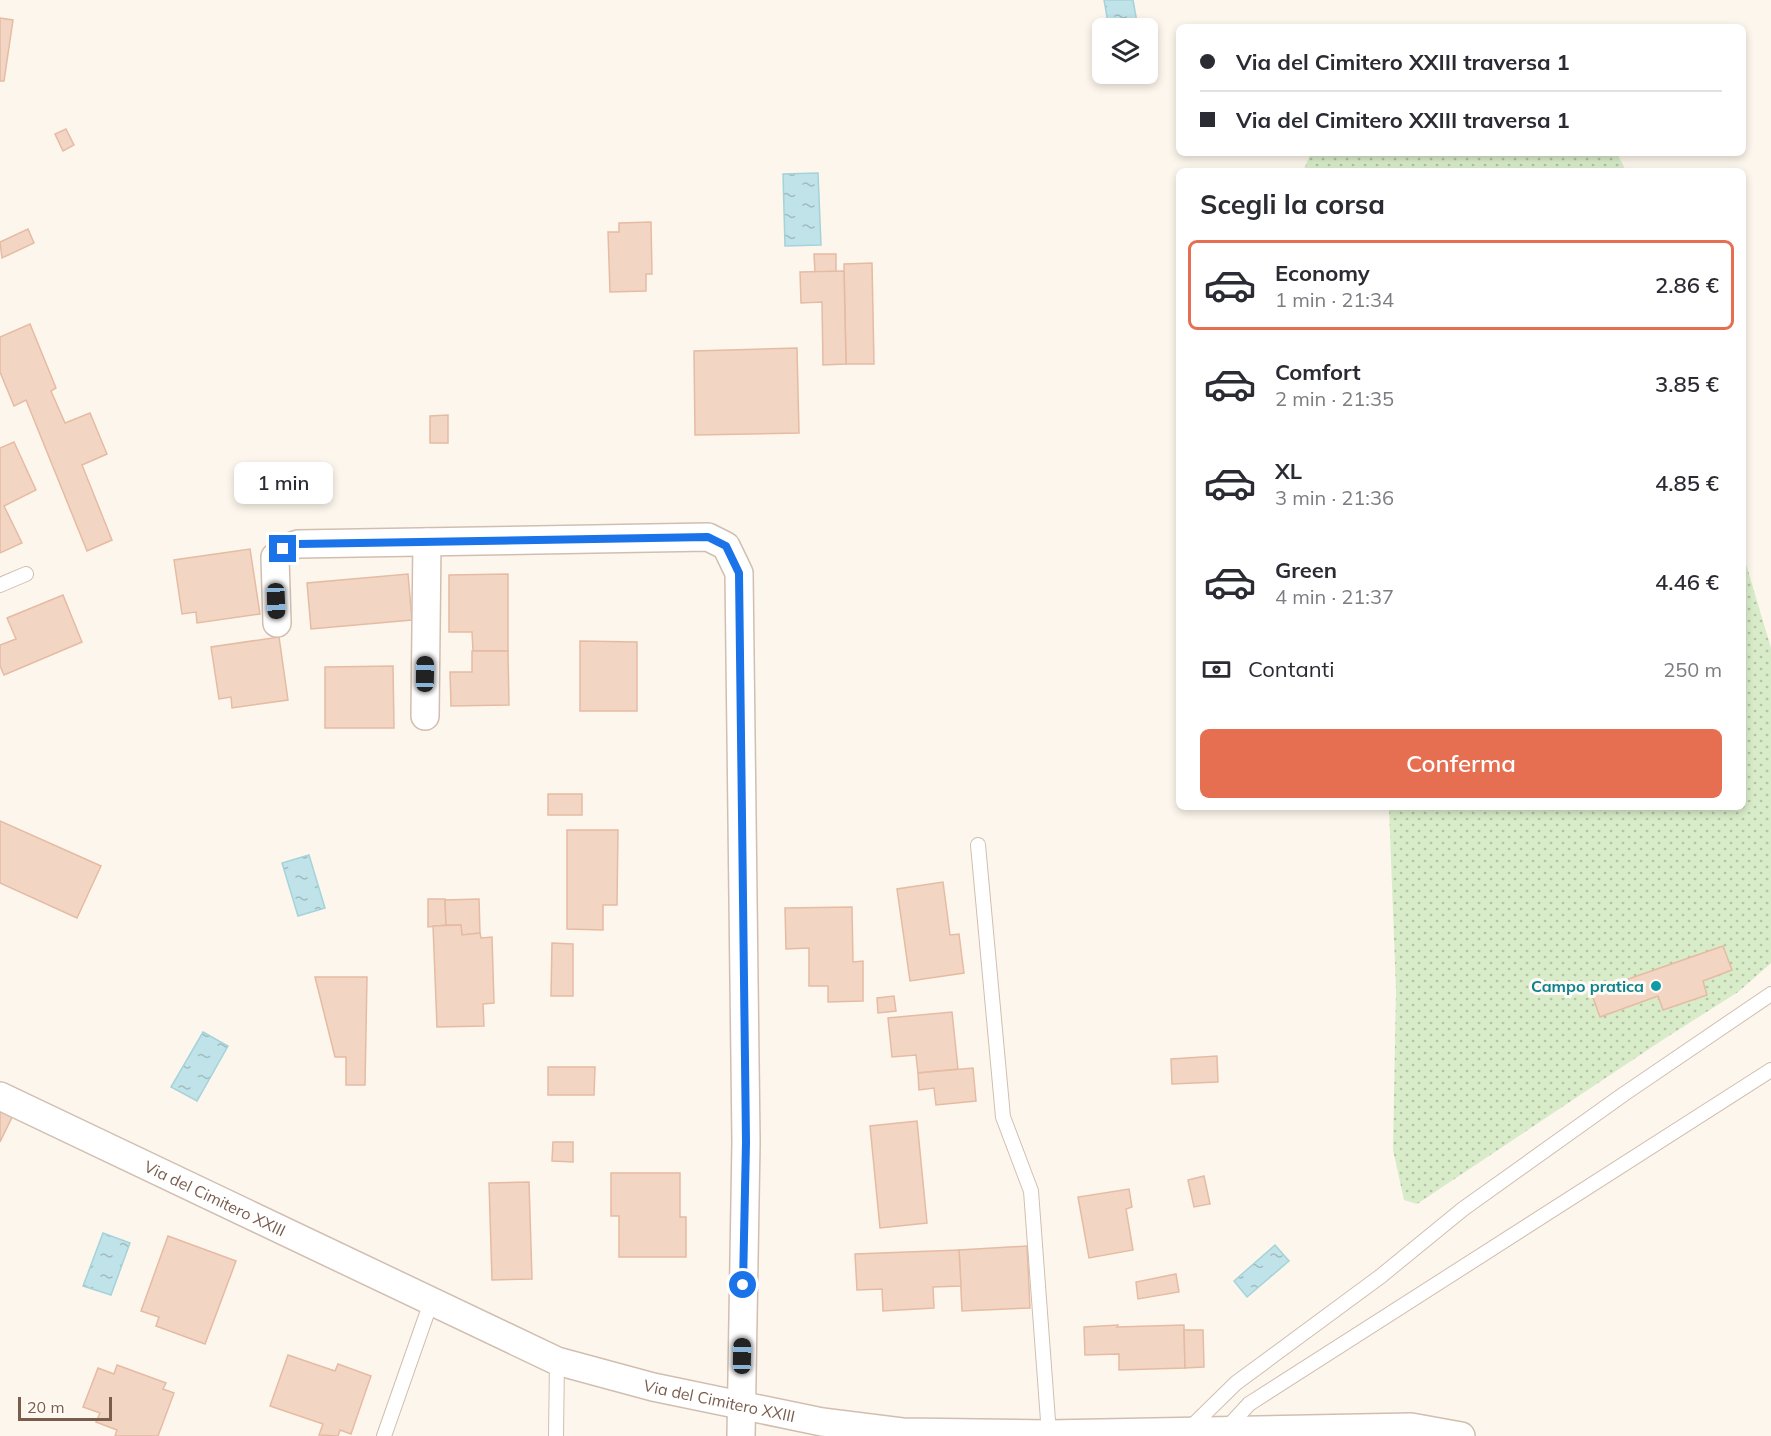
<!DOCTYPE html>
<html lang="it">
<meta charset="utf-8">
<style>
:root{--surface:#fff;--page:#f7f7f7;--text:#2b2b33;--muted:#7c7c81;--line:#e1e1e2;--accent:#e76f51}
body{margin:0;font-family:Mulish,sans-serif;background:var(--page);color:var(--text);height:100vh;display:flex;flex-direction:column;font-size:22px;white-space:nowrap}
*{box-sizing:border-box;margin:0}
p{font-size:20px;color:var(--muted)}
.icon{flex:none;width:33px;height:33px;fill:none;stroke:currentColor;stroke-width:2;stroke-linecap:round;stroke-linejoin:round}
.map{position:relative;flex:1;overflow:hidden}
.details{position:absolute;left:1176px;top:168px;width:570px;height:642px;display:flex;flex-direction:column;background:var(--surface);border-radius:9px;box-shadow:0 3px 9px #0003}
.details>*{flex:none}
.hud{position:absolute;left:1176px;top:24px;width:570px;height:132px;border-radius:9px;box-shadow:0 3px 9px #0003;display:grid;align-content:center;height:132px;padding:0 24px;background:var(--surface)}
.fabs{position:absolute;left:1092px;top:18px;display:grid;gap:12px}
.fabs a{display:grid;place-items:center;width:66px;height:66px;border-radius:9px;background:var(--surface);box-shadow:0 3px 9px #0003;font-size:30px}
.scale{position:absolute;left:18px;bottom:15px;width:94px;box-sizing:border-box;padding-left:6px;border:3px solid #7a5c4d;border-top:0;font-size:16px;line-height:21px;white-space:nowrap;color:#7a5c4d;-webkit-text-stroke:4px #fffaf3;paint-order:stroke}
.end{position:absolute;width:27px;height:27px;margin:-14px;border:8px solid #1a73e8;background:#fff;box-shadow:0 0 0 3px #fff}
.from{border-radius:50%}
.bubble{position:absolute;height:42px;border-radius:9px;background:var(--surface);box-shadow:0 3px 9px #0003;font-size:20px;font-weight:600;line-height:42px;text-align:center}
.car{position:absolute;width:18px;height:36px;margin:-18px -9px;border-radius:8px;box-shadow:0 0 4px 2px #0007;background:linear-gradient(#222 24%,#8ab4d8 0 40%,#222 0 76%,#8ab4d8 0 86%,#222 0)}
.hud b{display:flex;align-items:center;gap:21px;height:57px;font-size:22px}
.hud b+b{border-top:2px solid var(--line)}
.hud i{width:15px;height:15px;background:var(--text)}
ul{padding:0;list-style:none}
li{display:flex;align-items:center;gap:18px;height:90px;margin:0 12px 9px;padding:0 12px;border:3px solid transparent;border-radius:9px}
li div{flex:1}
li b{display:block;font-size:22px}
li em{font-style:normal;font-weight:600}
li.current{border-color:var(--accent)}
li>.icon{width:54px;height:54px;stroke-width:1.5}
h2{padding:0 24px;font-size:27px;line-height:72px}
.pay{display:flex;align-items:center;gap:15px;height:66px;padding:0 24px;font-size:22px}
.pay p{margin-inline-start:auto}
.button{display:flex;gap:12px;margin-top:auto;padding:12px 24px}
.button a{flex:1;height:69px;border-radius:9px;background:var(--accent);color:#fff;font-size:24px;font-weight:600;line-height:69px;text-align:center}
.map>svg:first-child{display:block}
.grass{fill:url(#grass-dots)}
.water{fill:url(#water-ripples);stroke:#a5d3da;stroke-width:1.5}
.building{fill:#f3d5c3;stroke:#e6bba3;stroke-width:1.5}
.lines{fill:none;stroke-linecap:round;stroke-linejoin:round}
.service-casing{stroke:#d1beb0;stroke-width:16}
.minor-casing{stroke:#d1beb0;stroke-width:30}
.service{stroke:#fff;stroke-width:14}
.minor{stroke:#fff;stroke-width:27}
.route{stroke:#1a73e8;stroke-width:8}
.culture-dot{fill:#0f9aa8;stroke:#fffaf3;stroke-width:2}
.labels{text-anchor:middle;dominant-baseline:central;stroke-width:6;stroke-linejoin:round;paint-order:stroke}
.culture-label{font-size:16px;font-weight:bold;fill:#0d838f;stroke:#fffaf3;text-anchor:end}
.street-label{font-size:16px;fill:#7a5c4d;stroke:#fffaf3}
</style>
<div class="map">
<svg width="1771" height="1436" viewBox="0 0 1771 1436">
<defs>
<pattern id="grass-dots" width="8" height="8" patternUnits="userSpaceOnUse" patternTransform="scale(1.5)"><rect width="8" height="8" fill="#d8ecc9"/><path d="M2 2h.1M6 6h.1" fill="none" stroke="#b4c2a5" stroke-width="1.8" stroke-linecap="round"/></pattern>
<pattern id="water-ripples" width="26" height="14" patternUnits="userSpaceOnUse" patternTransform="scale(1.5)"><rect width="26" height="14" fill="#bfe3e8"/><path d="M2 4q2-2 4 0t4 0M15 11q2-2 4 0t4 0" fill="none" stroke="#a0bbbe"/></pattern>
</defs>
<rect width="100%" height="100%" fill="#fdf6ec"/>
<g class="grass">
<polygon points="1311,153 1617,153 1626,171 1303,171"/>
<polygon points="1743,554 1771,648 1771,963 1738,992 1664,1039 1417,1204 1404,1200 1393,1150 1396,990 1389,807 1743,807"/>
</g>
<g class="water">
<polygon points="1104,0 1133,0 1138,28 1109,28"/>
<polygon points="818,173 821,245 785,246 783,174"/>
<polygon points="309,855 325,908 298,916 282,863"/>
<polygon points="203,1032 228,1046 197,1101 171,1087"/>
<polygon points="103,1233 130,1243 111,1295 83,1286"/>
<polygon points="1275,1245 1289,1261 1247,1297 1234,1281"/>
</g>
<g class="building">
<polygon points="0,18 13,20 4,81 0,81"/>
<polygon points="66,129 74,145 63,151 55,134"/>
<polygon points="651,222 652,274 646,274 646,291 610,292 608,232 619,232 619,223"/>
<polygon points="28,229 34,243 2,258 0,242"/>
<polygon points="814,254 836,254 836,272 815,272"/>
<polygon points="872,263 874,364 846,364 844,264"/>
<polygon points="844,271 846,364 823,365 822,302 801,303 800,272"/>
<polygon points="30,324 56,388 51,391 65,423 90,413 107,454 82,465 112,540 87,551 26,400 14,406 0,372 0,337"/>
<polygon points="797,348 799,433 695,435 694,351"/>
<polygon points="448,415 448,443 430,443 430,416"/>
<polygon points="14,442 36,490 4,506 22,543 0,553 0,448"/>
<polygon points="250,549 260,614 197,623 196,612 182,614 174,560"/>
<polygon points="408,574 412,620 311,629 307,583"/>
<polygon points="508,574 508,651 473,651 472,632 449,632 449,575"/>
<polygon points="63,595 82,642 4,675 0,666 0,645 16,639 7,618"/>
<polygon points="279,637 288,700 232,708 231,697 219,699 211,647"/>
<polygon points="580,641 637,642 637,711 580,711"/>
<polygon points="472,651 508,651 509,705 451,706 450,672 472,672"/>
<polygon points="393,666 394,728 325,728 325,667"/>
<rect x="548" y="794" width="34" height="21"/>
<polygon points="0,821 101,866 77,918 0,883"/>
<polygon points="567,830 618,830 617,905 603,905 603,930 567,929"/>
<polygon points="943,882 950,935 959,934 964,973 910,981 897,889"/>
<polygon points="428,899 445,899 446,925 428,927"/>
<polygon points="479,899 480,933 462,935 461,925 446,925 445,900"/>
<polygon points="852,907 853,962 863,961 863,1001 828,1002 828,986 809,986 809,948 786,949 785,908"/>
<polygon points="461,925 462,935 480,933 481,938 492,937 494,1003 483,1004 484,1026 437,1027 433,926"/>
<polygon points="552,943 573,944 573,996 551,996"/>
<polygon points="1723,946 1732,970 1703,981 1707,995 1663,1010 1658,996 1600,1017 1591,992"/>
<polygon points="315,977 367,977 365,1085 346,1085 346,1057 335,1057"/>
<polygon points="894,996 896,1011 878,1013 877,998"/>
<polygon points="952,1012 958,1069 918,1073 916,1055 892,1057 888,1018"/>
<polygon points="1217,1056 1218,1082 1172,1084 1171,1059"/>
<polygon points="548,1067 595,1067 594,1095 548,1095"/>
<polygon points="973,1068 976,1101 936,1105 934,1088 919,1090 918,1073"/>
<polygon points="0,1099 17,1107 0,1142"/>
<polygon points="917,1121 927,1223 880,1228 870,1126"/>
<polygon points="553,1142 573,1142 573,1162 552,1161"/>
<polygon points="611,1173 680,1173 680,1217 686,1217 686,1257 619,1257 619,1216 611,1216"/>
<polygon points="1204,1176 1210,1204 1194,1207 1188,1180"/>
<polygon points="529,1182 532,1279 492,1280 489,1183"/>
<polygon points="1129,1189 1132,1207 1126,1209 1133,1250 1089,1258 1078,1197"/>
<polygon points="168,1236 236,1261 205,1344 156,1326 159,1317 141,1311"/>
<polygon points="1027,1246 1030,1308 962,1311 959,1250"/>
<polygon points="959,1250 961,1286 933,1287 934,1308 883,1311 882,1289 857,1290 855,1254"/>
<polygon points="1176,1274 1179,1292 1138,1299 1136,1282"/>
<polygon points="1118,1325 1117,1327 1184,1325 1185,1368 1119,1370 1119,1354 1085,1355 1084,1327"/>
<polygon points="1184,1330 1203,1330 1204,1367 1185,1368"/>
<polygon points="288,1355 335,1371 338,1364 371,1376 351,1434 340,1430 338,1436 319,1435 323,1424 270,1406"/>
<polygon points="117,1365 166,1383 163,1389 174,1393 158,1436 115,1436 117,1430 96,1422 100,1413 83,1407 98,1368 114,1374"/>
</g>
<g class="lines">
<defs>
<g id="service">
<polyline points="0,585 26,574"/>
<polyline points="978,845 1003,1117 1031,1191 1049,1434"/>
<polyline points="1226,1429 1249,1404 1771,1070"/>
<polyline points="1187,1431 1236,1383 1381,1276 1463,1209 1624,1094 1771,994"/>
<polyline points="384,1436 431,1302"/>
<polyline points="556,1436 557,1361"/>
</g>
<g id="minor">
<polyline points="277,623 275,557 283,549 298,544 708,537 726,546 739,573 746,1142 741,1436"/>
<polyline points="425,716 427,542"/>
<path id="s1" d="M0,1096L557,1361L653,1387L822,1422L902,1432L1049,1434L1411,1427L1461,1436"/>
</g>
</defs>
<use href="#service" class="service-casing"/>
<use href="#minor" class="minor-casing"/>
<use href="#service" class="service"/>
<use href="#minor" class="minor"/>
</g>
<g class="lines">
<polyline class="route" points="283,549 298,544 708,537 726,546 739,573 746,1142 743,1285"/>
</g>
<circle class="culture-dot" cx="1656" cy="986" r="6"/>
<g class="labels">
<g class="culture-label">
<text x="1644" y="986">Campo pratica</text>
</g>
<g class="street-label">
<text stroke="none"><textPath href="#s1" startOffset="238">Via del Cimitero XXIII</textPath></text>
<text stroke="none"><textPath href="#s1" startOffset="784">Via del Cimitero XXIII</textPath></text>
</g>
</g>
</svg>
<div class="fabs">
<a><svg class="icon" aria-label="layers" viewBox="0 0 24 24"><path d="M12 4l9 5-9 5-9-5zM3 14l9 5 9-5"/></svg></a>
</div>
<div class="scale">20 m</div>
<i class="end from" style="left:743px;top:1285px"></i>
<i class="end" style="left:283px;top:549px"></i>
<div class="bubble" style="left:234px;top:462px;width:99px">1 min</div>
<i class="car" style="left:276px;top:601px;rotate:178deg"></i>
<i class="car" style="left:425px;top:674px;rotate:1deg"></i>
<i class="car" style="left:742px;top:1356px;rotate:1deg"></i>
<div class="hud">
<b><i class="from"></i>Via del Cimitero XXIII traversa 1</b>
<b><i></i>Via del Cimitero XXIII traversa 1</b>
</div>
<section class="details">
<h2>Scegli la corsa</h2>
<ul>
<li class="current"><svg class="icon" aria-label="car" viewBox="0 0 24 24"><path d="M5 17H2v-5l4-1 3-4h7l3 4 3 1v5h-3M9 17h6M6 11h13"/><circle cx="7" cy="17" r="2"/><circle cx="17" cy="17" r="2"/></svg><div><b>Economy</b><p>1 min · 21:34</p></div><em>2.86 €</em></li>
<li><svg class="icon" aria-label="car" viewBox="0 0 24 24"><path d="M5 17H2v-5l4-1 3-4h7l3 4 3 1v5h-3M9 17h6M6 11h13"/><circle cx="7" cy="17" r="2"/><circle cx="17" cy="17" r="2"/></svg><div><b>Comfort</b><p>2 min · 21:35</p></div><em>3.85 €</em></li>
<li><svg class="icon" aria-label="car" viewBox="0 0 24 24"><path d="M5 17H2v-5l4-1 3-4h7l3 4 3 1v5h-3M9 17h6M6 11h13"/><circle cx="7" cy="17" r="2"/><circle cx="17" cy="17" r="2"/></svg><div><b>XL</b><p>3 min · 21:36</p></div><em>4.85 €</em></li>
<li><svg class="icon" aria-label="car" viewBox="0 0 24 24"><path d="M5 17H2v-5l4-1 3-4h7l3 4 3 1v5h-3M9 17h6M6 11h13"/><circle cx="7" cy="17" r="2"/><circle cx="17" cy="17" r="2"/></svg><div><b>Green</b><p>4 min · 21:37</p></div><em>4.46 €</em></li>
</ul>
<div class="pay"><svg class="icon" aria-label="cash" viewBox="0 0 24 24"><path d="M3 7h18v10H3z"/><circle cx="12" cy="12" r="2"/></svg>Contanti<p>250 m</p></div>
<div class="button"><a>Conferma</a></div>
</section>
</div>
